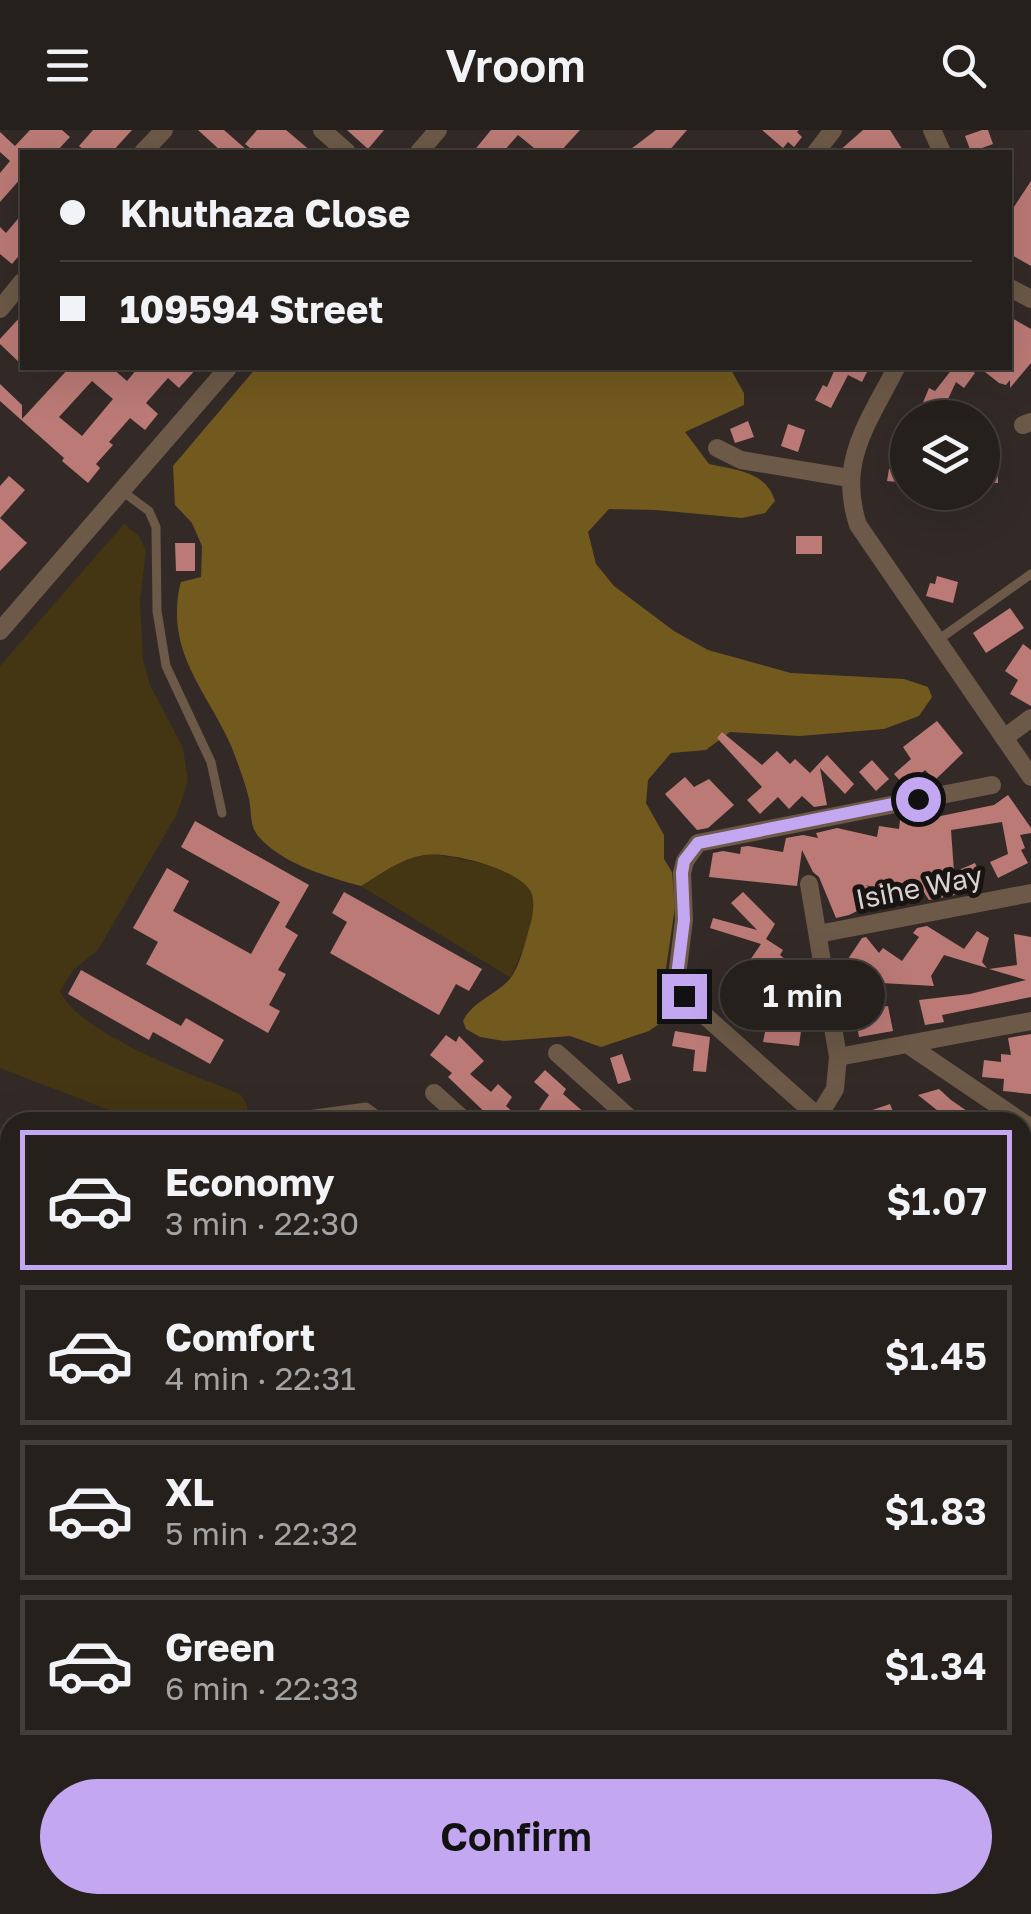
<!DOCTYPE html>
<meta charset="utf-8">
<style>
:root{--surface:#26201d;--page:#2e2826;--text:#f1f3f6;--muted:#a4a3a4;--line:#423e3b;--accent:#c4a7f1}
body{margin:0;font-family:"Golos Text",sans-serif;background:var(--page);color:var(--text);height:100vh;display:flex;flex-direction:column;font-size:38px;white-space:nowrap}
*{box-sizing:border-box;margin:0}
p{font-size:32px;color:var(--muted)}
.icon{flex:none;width:55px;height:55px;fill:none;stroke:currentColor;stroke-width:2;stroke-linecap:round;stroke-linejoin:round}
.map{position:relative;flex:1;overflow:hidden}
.details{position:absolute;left:0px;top:982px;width:1032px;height:802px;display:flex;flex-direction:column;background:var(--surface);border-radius:30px 30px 0 0;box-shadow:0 10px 40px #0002,0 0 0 2px var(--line)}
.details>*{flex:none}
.guide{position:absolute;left:20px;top:20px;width:992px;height:220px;border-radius:0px;box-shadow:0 10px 40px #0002,0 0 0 2px var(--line);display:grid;align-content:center;height:220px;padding:0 40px;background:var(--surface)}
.controls{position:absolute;left:890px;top:270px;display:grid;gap:20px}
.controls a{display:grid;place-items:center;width:110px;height:110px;border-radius:50%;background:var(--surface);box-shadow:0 10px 40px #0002,0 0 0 2px var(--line);font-size:50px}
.end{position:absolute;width:45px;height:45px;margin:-22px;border:12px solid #c4a7f1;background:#111;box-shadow:0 0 0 5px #111}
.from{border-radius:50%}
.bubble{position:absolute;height:70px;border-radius:35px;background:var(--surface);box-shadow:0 10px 40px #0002,0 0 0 2px var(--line);font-size:32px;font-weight:600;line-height:70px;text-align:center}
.guide b{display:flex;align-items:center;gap:35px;height:95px;font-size:38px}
.guide b+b{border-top:2px solid var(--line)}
.guide i{width:25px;height:25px;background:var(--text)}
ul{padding:18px 0 0;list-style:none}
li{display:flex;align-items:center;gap:30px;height:140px;margin:0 20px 15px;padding:0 20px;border:5px solid var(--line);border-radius:0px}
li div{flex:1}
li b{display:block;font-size:38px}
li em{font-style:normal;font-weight:600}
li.active{border-color:var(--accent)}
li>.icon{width:90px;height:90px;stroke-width:1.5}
.button{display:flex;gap:20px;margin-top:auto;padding:20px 40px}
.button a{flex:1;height:115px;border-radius:60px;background:var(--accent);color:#111;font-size:40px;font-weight:600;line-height:115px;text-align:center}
header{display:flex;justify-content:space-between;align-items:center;height:130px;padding:0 40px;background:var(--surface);font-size:45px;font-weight:600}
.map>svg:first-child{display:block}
.green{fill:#443513}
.forest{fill:#72591e}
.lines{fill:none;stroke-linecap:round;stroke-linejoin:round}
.stream{stroke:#310013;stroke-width:5}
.building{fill:#bb7a76;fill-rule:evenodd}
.lane{stroke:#6c5947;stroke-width:9}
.street{stroke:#6c5947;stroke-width:18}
.route{stroke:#c4a7f1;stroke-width:12}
.labels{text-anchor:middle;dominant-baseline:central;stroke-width:10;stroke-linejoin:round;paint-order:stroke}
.street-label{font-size:28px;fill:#d8d2d0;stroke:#181412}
</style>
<header><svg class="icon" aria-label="menu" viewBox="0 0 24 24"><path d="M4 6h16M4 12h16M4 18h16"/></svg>Vroom<svg class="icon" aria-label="search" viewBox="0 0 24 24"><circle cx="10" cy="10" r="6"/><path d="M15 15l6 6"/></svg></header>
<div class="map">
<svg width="1031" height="1784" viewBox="0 0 1031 1784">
<rect width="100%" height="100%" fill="#332a27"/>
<g class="green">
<path d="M124,394L138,405L146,420L140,471L143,530L150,555L183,618L188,651L177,684L98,820L74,839L60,861C78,903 197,947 240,964L247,975L246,992H140L0,938V536Z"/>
<path d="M429,724C453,727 527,737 533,766C538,792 520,824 511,848L361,756L404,730Z"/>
</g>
<g class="forest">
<path d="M256,238H730L744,263V275L685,302L709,334C735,340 766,341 775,371L765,383L742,388L656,380L609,379L588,402L596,434L614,456L674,501L708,520L791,543L904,549L928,557L932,567L919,586L884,599L800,606L730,602L706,620L671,623L648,650L646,673L664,705V729L672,742L675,777L665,845L672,879L669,887L649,901L601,917L570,906L504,911L480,907L466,899L463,891C472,872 495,865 509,850C520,838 526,808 531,792C533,784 535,770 531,762C518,738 448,721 424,725C400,729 381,744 361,756C328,747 282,734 258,706C249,694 252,682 249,669C245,652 238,634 232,618C216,579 183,541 178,498C176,484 177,465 181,452L201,447L202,416L192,393L175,375L173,336Z"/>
<polygon points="1023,1721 1031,1726 1031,1784 621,1784 627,1775 1022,1775"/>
</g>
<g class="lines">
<polyline class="stream" points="1022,1707 1031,1709"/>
</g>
<g class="building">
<polygon points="30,0 62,0 70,7 56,22 22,22 22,47 0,72 0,43 10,31 0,22 0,2 15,16"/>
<polygon points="93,0 132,0 112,22 86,22 79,16"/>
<polygon points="198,0 224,0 249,22 222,22"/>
<polygon points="257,0 286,0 312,22 255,22 245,14"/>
<polygon points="347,0 384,0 368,19"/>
<polygon points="491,0 580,0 560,22 539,22 518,5 503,22 473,22"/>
<polygon points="656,0 687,0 668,22 627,22"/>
<polygon points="762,0 799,0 797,2 802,7 794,17 788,12 783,18"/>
<polygon points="863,0 890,0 904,22 838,22"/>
<polygon points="982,0 988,0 993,14 971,22 965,6"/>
<polygon points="1031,51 1031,136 1010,124 1010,83"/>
<polygon points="22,84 22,122 12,134 0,124 0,97 6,103"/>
<polygon points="22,185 22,235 0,214 0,209"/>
<polygon points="1010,187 1031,199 1031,233 1010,258 1010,250 1006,255 999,253 980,238 1010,238"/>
<path d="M69,238H112L127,251L138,238H197L179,258L168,248L146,273L158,284L145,300L130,288L109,312L113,315L96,334L100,338L88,353L62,331L64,328L0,271V254L22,275V289ZM92,251L113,269L82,306L59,287Z"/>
<polygon points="832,238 869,238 862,252 848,245 831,278 815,270 823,255 827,257 835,239"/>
<polygon points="953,238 968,238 975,243 964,258 956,252 941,284 922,275 929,258 935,261"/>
<polygon points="748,291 754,307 735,313 730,299"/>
<polygon points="788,294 805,300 798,322 781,316"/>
<polygon points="900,298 908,298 908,353 887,351 889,339 894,339"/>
<rect x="982" y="332" width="16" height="21"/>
<polygon points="9,346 25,360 0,388 0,356"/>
<polygon points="0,388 27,413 0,441"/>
<rect x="796" y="406" width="26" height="18"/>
<polygon points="175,413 195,413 195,441 176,441"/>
<polygon points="937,446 958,452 953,473 926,466 930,453 935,454"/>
<polygon points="1010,478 1024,498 986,523 973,503"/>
<polygon points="1023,514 1031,520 1031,576 1010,564 1018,550 1005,541"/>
<polygon points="937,591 963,623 935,650 925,640 906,657 894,644 911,629 903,617"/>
<polygon points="722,602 762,635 777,621 790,634 795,629 810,643 827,625 854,654 845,664 820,638 827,675 814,677 802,666 789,679 778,667 760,684 747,670 762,657 717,608"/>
<polygon points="872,630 889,649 876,661 859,642"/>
<polygon points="685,647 694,657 709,649 734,675 708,698 697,700 665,664"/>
<polygon points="1008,665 1031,698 1031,703 1020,705 1025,718 1021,720 1028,733 998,748 990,732 1008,724 1002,692 951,700 954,742 975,733 982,748 963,757 965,763 929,770 918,753 896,765 866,755 884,768 849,785 836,788 819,747 813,742 802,720 797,756 709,747 713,723 723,721 740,724 741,717 748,716 783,722 786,708 803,705 818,708 816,703 837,698 877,707 879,696 899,699 900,690 932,694 931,688 994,675"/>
<polygon points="195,691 309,755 285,797 298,805 278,840 286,844 269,875 280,881 268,903 146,834 158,812 133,798 167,738 189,751 173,781 251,824 280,772 181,717"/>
<polygon points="344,762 482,839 469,861 456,854 439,885 330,823 347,792 332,783"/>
<polygon points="743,762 775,794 766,809 783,820 780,825 803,844 785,875 740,845 761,814 710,798 713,788 757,800 731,773"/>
<polygon points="927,796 964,819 977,801 989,808 982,832 987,838 944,825 931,846 934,856 864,852 868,879 888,876 893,901 859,907 856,890 847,891 847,868 851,867 865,841 848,829 862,808 866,807 879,823 883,818 902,831 919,807 913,803 917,798"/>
<polygon points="1014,804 1031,807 1031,867 942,885 944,892 925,895 919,870 970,864 1026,850 989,839 1017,835"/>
<polygon points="81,840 181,896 186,888 224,910 210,934 153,902 149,910 68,864"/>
<polygon points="747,874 784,877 782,880 810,874 815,898 801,901 799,916 763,912 765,902 758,901 759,894 752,891"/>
<polygon points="675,901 710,907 706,942 693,941 695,920 672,916"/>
<polygon points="1031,904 1031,964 1003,961 1004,949 982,947 984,930 1001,932 1001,924 1011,925 1008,908"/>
<polygon points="446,905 456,912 459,906 484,931 470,944 491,962 498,954 512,967 506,976 524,992 495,992 448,947 452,943 430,925"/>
<polygon points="622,924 631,950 618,954 610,928"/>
<polygon points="545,940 566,959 563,964 595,992 575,992 563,982 552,992 539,980 549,965 534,952"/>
<polygon points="939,959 951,970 983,992 952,992 918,965"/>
<polygon points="890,974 897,992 843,992 843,990"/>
</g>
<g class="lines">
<g class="lane">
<polyline points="122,361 149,381 156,397 157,481 166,536 211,632 222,683"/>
<polyline points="938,510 1031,444"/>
<polyline points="300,986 366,977 387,992"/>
<polyline points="487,1784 499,1779"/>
</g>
<g class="street">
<polyline points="322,0 347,22"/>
<polyline points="932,0 942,22"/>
<polyline points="143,22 164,0"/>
<polyline points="419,22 438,0"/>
<polyline points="816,22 833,0"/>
<polyline points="1010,158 1031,169"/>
<polyline points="0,179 22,152"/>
<path d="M896,238C868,293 837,332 858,395L1031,647"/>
<polyline points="1023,295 1031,292"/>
<polyline points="717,318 741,330 849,348"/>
<polyline points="0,501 228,238"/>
<polyline points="1004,608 1031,588"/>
<polyline points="809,754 838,927 835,959 815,992"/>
<polyline points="818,804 1031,763"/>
<polyline points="907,914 1031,998"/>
<polyline points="557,923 634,992"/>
<polyline points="838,927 1031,891"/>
<polyline points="434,963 466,992"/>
<polyline points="32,992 33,991"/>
<polyline points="824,992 683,866 677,846 684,790 682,743 685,731 698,713 992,655"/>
<polyline points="0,1051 10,1033"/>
<polyline points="1022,1170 1031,1157"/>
<polyline points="0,1186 10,1190"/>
<polyline points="1022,1279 1031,1285"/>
<polyline points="1022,1413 1031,1419"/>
<polyline points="1022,1547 1031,1553"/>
<polyline points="0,1667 10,1661"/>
<polyline points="134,1775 163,1784"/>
<polyline points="360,1775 370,1784"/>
<polyline points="0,1781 49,1775"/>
</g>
</g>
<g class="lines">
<polyline class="route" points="684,866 677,846 684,790 682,743 684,731 698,713 918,669"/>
</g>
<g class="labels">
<g class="street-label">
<text transform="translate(919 757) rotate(-11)">Isihe Way</text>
</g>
</g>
</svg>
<div class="controls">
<a><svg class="icon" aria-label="layers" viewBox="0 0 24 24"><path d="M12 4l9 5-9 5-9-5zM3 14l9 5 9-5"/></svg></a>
</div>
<i class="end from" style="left:918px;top:669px"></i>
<i class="end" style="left:684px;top:866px"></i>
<div class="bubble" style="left:720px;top:830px;width:165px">1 min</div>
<div class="guide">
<b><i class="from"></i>Khuthaza Close</b>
<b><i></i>109594 Street</b>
</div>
<section class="details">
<ul>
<li class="active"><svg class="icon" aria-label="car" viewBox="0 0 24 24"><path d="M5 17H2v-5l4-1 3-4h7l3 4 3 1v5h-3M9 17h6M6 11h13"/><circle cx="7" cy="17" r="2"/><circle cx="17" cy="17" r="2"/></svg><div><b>Economy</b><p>3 min · 22:30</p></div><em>$1.07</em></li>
<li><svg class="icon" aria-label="car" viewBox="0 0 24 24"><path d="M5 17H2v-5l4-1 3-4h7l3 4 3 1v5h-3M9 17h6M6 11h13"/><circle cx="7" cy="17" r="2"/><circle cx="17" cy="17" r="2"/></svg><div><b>Comfort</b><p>4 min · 22:31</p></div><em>$1.45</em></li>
<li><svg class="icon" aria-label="car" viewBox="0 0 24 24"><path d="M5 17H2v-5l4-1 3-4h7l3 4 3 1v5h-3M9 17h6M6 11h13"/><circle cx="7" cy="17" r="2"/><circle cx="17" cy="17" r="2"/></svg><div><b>XL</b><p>5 min · 22:32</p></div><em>$1.83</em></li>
<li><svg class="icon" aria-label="car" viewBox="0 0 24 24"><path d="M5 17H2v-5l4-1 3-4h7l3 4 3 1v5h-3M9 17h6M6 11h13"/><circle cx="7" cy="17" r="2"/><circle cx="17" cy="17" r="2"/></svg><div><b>Green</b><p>6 min · 22:33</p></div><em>$1.34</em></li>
</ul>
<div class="button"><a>Confirm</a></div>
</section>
</div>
